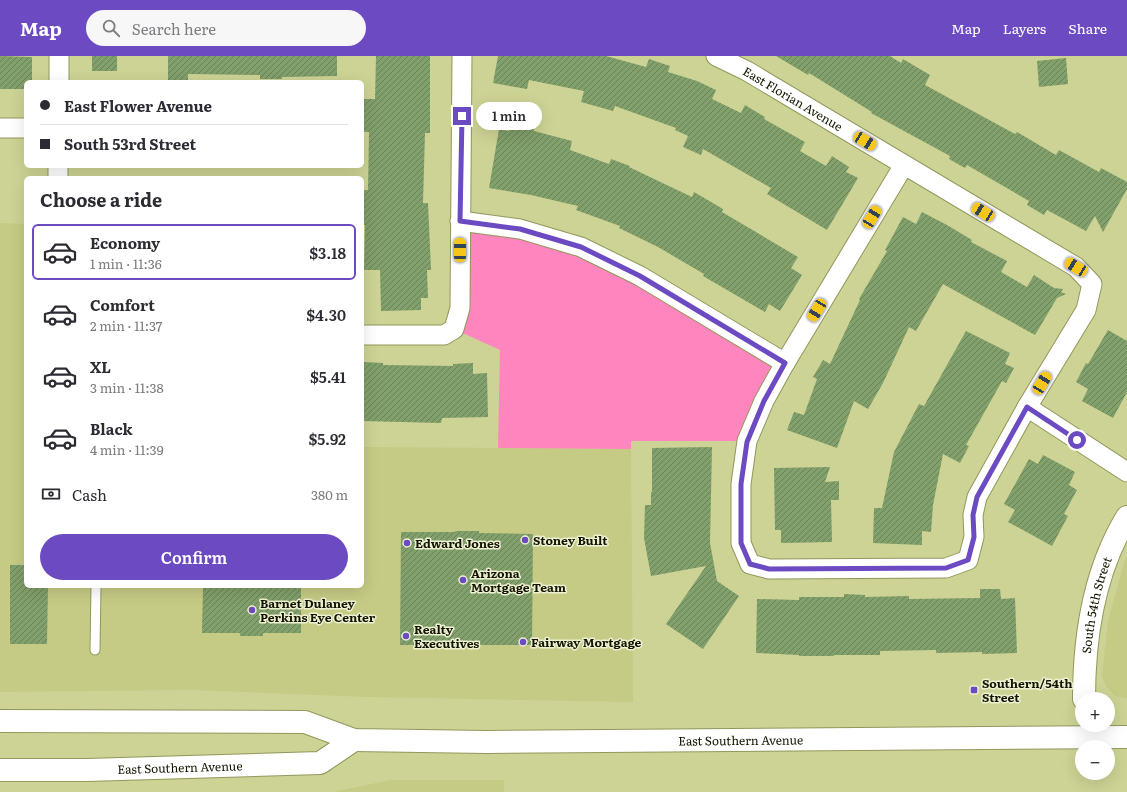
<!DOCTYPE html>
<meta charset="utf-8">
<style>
:root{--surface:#fff;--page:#f7f7f7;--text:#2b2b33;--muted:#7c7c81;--line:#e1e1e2;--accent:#6c4ac2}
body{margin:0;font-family:Literata,serif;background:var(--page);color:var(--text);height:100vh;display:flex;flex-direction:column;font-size:15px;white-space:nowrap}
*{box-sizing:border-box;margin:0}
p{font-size:13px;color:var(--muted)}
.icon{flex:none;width:22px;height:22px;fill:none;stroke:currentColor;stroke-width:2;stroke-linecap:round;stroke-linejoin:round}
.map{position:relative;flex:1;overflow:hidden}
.details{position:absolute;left:24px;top:120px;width:340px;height:412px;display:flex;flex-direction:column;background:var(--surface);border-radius:6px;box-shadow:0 4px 16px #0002}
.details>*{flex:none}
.banner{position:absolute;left:24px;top:24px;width:340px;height:88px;border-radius:6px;box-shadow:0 4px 16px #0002;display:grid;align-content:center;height:88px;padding:0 16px;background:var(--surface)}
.fabs{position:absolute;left:1075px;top:636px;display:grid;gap:8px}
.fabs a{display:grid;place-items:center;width:40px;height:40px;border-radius:50%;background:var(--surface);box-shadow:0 4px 16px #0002;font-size:20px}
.end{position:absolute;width:18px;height:18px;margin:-9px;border:5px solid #6c4ac2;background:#fff;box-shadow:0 0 0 2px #fff}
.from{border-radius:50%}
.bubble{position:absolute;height:28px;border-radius:14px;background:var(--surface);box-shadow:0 4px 16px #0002;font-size:13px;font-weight:600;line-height:28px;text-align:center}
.car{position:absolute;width:12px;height:24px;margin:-12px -6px;border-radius:5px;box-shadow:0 0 3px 1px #0007;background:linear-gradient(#f5c518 24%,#345 0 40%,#f5c518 0 76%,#345 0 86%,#f5c518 0)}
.banner b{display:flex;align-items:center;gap:14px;height:38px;font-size:15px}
.banner b+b{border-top:1px solid var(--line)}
.banner i{width:10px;height:10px;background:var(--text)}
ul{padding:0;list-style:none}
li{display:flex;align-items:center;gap:12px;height:56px;margin:0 8px 6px;padding:0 8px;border:2px solid transparent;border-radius:6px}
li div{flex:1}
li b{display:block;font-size:15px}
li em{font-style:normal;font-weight:600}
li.selected{border-color:var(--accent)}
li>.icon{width:36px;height:36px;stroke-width:1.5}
h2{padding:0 16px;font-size:18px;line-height:48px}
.pay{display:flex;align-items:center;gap:10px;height:44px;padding:0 16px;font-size:15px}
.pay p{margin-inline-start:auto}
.cta{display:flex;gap:8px;margin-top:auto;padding:8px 16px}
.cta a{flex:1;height:46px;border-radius:24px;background:var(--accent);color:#fff;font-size:16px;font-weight:600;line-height:46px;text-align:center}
header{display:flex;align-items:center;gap:24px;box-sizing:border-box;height:56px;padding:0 20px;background:var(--accent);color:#fff}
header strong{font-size:19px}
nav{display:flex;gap:22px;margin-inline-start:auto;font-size:14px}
.search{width:280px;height:36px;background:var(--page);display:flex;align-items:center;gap:10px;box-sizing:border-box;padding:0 14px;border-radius:22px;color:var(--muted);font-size:15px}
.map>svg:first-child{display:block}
.built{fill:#c5ca84}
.park{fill:#fe85be}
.building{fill:url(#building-hatch)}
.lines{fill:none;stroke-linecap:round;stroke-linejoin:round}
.lane-casing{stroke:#92975b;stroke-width:11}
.street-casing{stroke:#92975b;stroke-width:21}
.secondary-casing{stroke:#92975b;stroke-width:24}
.lane{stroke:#fff;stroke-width:9}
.street{stroke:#fff;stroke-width:19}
.secondary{stroke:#fff;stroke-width:22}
.route{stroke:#6c4ac2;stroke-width:5}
.poi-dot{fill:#6c4ac2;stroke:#edf1d1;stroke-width:1.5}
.labels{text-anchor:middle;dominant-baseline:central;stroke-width:3;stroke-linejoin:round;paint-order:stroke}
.street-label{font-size:12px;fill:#141500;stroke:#edf1d1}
.poi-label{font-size:12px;font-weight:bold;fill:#141500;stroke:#edf1d1;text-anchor:start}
</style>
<header>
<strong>Map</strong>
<div class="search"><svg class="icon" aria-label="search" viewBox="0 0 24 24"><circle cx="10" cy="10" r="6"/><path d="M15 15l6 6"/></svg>Search here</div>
<nav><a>Map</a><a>Layers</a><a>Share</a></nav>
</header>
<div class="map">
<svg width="1127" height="736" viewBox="0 0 1127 736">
<defs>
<pattern id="building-hatch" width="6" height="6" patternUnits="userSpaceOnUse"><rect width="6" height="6" fill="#82a06b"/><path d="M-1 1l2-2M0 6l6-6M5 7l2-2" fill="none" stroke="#698156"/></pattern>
</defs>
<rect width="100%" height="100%" fill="#cdd394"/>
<g class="built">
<polygon points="0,167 26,168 26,530 362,530 362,391 631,393 633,646 369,641 192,634 0,636"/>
<polygon points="1127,500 1127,642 1115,640 1106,630 1102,620 1108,565 1124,507"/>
<polygon points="391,724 504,724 504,736 333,736"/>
</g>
<polygon class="park" points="460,165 581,191 785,307 747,385 631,385 631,393 498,392 500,294 454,273"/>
<g class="building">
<polygon points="0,0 32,1 32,26 26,26 26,33 0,33"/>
<rect x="92" y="0" width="25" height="15"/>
<polygon points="168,0 337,0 337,20 282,21 282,23 260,23 260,19 188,18 188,25 168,25"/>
<polygon points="376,0 430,0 430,77 425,77 423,147 428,147 431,214 427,214 428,242 421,242 421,254 381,255 380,214 364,214 365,169 363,169 362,134 368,134 369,76 364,76 364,43 375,43"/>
<polygon points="498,0 606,0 646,11 649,3 670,10 668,16 697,25 716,34 712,43 741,57 745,49 765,61 764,63 805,86 800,95 826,110 832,100 849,111 846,116 858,122 827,174 767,138 771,132 703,93 701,99 683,91 688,80 675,74 676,72 615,50 613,55 581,46 584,35 529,24 527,33 493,27"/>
<polygon points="776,0 890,0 901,7 903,3 930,19 925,29 1015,78 1017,76 1056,99 1059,94 1099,116 1101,112 1127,126 1127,133 1103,176 1095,160 1086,175 1047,154 1044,159 1027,149 1029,145 967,109 965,112 949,103 950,100 871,57 872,56 809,17 808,19"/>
<polygon points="1066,2 1068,28 1039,31 1037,5"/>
<polygon points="510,70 534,73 534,75 572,85 570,94 609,108 611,103 630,110 629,111 692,141 694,136 723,153 722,156 798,201 791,212 802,219 780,255 769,248 765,256 703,220 704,218 658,191 619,172 620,170 576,154 578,150 531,139 489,132 499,73 509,75"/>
<polygon points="922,156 947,169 972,184 971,186 1007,205 1001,216 1027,231 1034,219 1054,232 1063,233 1061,236 1066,238 1057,242 1035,279 943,228 916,275 909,271 883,327 868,353 854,345 837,392 787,374 794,356 804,359 817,323 813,321 823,304 830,308 860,244 859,243 887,195 885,194 903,161 916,168"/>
<polygon points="1108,274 1127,285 1127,336 1113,362 1082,345 1088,333 1076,326 1086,307 1088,308"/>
<polygon points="966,275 1010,297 1005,308 1014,312 1006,327 1002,325 966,389 969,390 960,407 943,398 933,449 931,476 922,475 922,489 873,487 874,452 882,452 894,396 919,348 924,350"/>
<polygon points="363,306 383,307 383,309 453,310 453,308 473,307 473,318 487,317 488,361 442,362 441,367 362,365"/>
<polygon points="712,391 710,487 717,525 739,540 703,593 666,568 706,510 651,520 644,482 645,449 651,449 651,436 652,436 652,392"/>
<polygon points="1043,399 1075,416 1069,429 1077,434 1064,458 1068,460 1052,490 1008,466 1015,454 1004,448 1029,403 1038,408"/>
<polygon points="830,411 825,426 839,425 839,444 831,444 832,486 781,487 781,474 775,474 774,412"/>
<polygon points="455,475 479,475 479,477 533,478 532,589 478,589 478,592 453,592 454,589 400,589 401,476 455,476"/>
<polygon points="10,509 26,509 26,530 48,530 47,588 10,588"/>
<polygon points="203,530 301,530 301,577 263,577 263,580 240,580 240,577 202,577"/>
<polygon points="980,533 1000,533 1001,543 1015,542 1017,597 982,598 982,596 936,597 936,594 880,595 880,599 834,599 834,600 799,600 799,599 756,597 757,543 799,544 799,541 844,541 844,538 865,539 865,541 909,540 909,543 980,542"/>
</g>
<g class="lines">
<defs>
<polyline id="lane" points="95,594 96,530"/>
<g id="street">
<path id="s1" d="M716,0L747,15L1076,211L1092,228L1086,254L1027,351L977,441L973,459L974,481L968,504L946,512L769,513L750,508L741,487V428L747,385L764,345L785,307L904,109"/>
<polyline points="59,26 59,0"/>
<polyline points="0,72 26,72"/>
<polyline points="58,122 58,110"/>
<polyline points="460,165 520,173 581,191 640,220 785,307"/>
<polyline points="362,279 444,279 454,273 460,252 462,0"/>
<polyline points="1027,351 1127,416"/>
</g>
<g id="secondary">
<path id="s2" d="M1084,643C1084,580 1094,515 1127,461"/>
<path id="s3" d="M0,665L305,666L354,684L487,686L1127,681"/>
<path id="s4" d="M0,714H87L320,707L354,684"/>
</g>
</defs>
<use href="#lane" class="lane-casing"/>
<use href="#street" class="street-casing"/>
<use href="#secondary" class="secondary-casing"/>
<use href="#lane" class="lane"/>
<use href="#street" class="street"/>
<use href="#secondary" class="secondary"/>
</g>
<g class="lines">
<polyline class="route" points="462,60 460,165 520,173 581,191 640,220 785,307 764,345 747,386 741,428 741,487 750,508 769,513 946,512 968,504 974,481 973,459 977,441 1027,351 1077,384"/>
</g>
<g class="poi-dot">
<circle cx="525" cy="484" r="4"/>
<circle cx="407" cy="487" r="4"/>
<circle cx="463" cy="524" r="4"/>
<circle cx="252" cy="554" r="4"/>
<circle cx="406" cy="580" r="4"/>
<circle cx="523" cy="586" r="4"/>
<rect x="970" y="630" width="8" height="8" rx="2"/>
</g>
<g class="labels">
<g class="street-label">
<text stroke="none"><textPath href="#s1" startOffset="88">East Florian Avenue</textPath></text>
<text stroke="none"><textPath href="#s2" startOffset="95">South 54th Street</textPath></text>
<text stroke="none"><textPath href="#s3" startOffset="744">East Southern Avenue</textPath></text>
<text stroke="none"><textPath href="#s4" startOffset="180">East Southern Avenue</textPath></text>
</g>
<g class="poi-label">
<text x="533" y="484">Stoney Built</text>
<text x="415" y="487">Edward Jones</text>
<text x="471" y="517">Arizona<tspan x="471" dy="14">Mortgage Team</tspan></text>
<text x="260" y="547">Barnet Dulaney<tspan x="260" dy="14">Perkins Eye Center</tspan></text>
<text x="414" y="573">Realty<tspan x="414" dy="14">Executives</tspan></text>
<text x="531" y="586">Fairway Mortgage</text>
<text x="982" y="627">Southern/54th<tspan x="982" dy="14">Street</tspan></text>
</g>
</g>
</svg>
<div class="fabs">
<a>+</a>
<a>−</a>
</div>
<i class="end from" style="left:1077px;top:384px"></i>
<i class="end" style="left:462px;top:60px"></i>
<div class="bubble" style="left:476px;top:46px;width:66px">1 min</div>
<i class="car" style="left:865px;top:85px;rotate:121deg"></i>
<i class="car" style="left:983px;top:156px;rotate:301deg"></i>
<i class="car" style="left:872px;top:161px;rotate:31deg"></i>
<i class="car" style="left:460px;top:194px;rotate:0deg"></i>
<i class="car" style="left:1076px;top:211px;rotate:301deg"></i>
<i class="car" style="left:817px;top:254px;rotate:211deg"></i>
<i class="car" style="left:1042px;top:327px;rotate:31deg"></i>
<div class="banner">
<b><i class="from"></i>East Flower Avenue</b>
<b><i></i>South 53rd Street</b>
</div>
<section class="details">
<h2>Choose a ride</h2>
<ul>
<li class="selected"><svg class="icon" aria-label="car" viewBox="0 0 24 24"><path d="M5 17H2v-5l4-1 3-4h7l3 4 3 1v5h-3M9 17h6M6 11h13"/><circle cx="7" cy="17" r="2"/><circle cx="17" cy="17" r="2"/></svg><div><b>Economy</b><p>1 min · 11:36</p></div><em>$3.18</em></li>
<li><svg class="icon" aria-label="car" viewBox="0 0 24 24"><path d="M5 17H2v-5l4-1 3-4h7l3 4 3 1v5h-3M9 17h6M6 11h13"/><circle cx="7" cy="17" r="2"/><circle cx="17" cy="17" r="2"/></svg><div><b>Comfort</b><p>2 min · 11:37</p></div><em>$4.30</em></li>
<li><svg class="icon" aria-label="car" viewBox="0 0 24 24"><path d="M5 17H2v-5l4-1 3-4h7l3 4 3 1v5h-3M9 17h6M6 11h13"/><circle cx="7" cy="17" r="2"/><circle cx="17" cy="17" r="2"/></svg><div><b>XL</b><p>3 min · 11:38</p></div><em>$5.41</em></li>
<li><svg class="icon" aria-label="car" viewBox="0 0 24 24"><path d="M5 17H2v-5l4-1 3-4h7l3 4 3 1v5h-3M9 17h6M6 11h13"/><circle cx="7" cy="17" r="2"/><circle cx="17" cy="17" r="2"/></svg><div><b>Black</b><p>4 min · 11:39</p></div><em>$5.92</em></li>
</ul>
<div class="pay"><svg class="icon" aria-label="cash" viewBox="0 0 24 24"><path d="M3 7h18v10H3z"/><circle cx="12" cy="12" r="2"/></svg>Cash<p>380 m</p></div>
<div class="cta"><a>Confirm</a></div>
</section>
</div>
